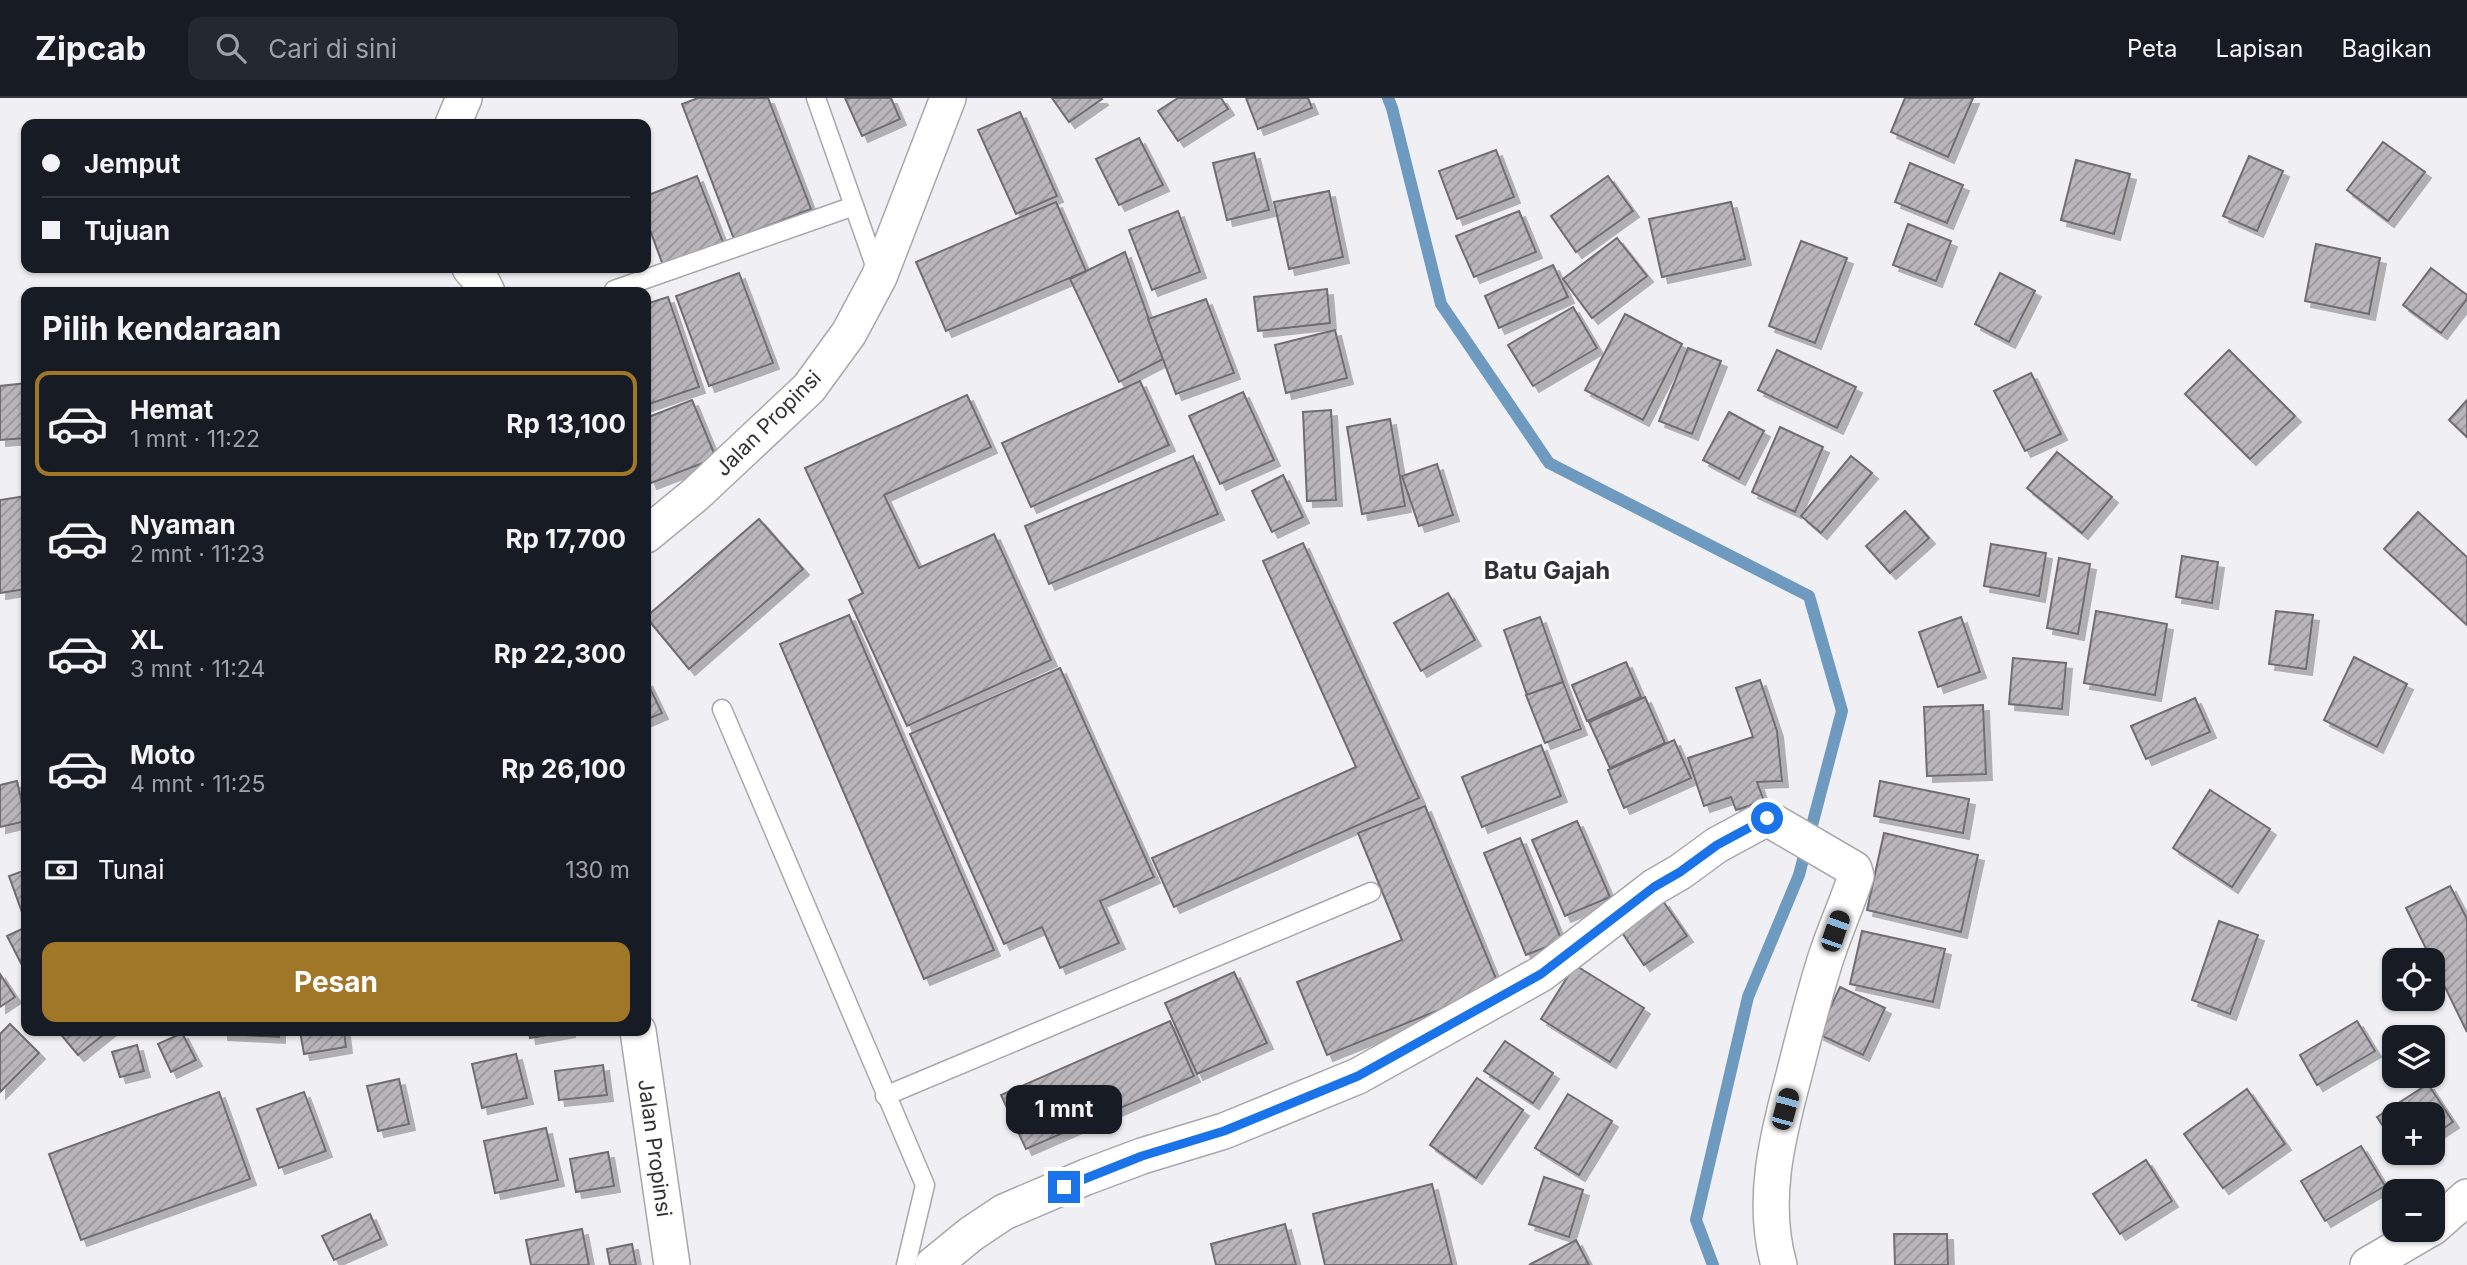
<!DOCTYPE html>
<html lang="id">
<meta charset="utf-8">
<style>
:root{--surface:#171b24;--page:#242831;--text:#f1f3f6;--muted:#9ea1a6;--line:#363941;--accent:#a07726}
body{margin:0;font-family:Inter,sans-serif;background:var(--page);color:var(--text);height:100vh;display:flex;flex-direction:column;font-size:26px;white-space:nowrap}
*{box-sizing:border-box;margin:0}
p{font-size:23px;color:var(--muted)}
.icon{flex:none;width:38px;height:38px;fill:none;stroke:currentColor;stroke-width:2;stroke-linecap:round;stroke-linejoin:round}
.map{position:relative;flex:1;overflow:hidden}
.details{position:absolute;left:21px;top:189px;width:630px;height:749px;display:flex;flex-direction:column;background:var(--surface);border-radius:14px;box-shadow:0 2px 5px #0004}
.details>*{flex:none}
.top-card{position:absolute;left:21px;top:21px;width:630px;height:154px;border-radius:14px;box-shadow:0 2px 5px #0004;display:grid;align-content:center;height:154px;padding:0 21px;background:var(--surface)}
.tools{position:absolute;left:2382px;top:850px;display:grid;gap:14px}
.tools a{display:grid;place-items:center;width:63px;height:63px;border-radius:14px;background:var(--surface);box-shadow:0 2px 5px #0004;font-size:35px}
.end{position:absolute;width:32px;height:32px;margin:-16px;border:9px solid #1a73e8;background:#fff;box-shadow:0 0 0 4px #fff}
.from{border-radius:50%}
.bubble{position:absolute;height:49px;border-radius:14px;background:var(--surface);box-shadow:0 2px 5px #0004;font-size:23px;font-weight:700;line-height:49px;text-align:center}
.car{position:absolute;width:21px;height:42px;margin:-21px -10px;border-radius:9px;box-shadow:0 0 5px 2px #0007;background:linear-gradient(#222 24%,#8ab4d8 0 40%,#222 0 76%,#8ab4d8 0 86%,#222 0)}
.top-card b{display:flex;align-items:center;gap:24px;height:66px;font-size:26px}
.top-card b+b{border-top:2px solid var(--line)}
.top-card i{width:18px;height:18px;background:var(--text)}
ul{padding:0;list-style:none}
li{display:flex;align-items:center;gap:21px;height:105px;margin:0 14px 10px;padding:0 7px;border:4px solid transparent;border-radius:14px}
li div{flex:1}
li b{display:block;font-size:26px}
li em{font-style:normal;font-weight:700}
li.active{border-color:var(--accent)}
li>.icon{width:63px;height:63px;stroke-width:1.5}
h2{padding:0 21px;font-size:32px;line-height:84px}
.pay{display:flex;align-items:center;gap:18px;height:77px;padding:0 21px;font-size:26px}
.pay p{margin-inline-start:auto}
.primary-button{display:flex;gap:14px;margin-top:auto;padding:14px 21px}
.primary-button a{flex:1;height:80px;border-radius:14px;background:var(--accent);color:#fff;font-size:28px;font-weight:700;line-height:80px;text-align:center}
header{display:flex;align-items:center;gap:42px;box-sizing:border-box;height:98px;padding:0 35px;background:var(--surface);border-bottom:2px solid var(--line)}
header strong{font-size:33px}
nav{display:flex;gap:38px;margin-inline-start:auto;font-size:24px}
.search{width:490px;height:63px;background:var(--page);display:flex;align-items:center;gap:18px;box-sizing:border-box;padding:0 24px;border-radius:14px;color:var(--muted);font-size:26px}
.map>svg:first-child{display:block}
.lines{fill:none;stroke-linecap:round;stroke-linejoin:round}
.stream{stroke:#6d9abe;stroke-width:12}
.building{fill:url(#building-hatch);stroke:#6f6d71;stroke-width:2;filter:url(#shadow)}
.lane-casing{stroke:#a8a7ac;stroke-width:21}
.street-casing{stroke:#a8a7ac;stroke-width:38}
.lane{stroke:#fff;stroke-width:18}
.street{stroke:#fff;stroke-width:35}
.route{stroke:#1a73e8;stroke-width:9}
.labels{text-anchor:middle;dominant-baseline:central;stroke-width:6;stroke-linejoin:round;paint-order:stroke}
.street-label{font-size:21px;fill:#323234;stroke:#fefefe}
.quarter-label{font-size:24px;font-weight:bold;fill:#323234;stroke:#fefefe}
</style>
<header>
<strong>Zipcab</strong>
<div class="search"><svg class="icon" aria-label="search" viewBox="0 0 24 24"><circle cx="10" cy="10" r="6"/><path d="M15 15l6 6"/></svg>Cari di sini</div>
<nav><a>Peta</a><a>Lapisan</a><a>Bagikan</a></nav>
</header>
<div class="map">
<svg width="2467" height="1167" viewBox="0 0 2467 1167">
<defs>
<pattern id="building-hatch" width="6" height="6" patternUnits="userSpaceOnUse" patternTransform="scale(1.75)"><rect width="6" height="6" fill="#b8b6bb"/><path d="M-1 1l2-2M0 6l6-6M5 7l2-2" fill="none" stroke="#969599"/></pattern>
<filter id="shadow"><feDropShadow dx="6" dy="6" stdDeviation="0" flood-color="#0004"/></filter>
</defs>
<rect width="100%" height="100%" fill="#f0f0f4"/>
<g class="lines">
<polyline class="stream" points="1388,0 1392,10 1441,206 1549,365 1809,498 1842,613 1799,777 1748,899 1696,1122 1713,1167"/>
</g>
<g class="building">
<polygon points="698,0 768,0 811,111 734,141 682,6"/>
<polygon points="845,0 891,0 900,21 862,38"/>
<polygon points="1052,0 1101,0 1102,1 1069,24"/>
<polygon points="1178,0 1221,0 1228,11 1178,43 1158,13"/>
<polygon points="1246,0 1308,0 1312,10 1258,31"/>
<polygon points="1905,0 1973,0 1948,59 1891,34"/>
<polygon points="1020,14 1057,98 1016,116 978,32"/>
<polygon points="1139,40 1163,87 1119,107 1096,61"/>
<polygon points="2383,44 2425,74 2388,123 2347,92"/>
<polygon points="1496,52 1514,99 1457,121 1439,73"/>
<polygon points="1254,55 1269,112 1227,122 1213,65"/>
<polygon points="2249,58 2283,73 2257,133 2223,118"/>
<polygon points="2076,62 2130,76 2114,136 2061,122"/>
<polygon points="1910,65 1963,87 1947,125 1895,104"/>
<polygon points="697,78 724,147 664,170 646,121 646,98"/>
<polygon points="1608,78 1633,113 1576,154 1551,118"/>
<polygon points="1329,93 1343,159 1289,171 1274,104"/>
<polygon points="1056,104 1086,173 946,233 916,164"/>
<polygon points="1731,104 1745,161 1662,179 1649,121"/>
<polygon points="1178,113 1200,174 1152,192 1129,132"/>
<polygon points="1519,113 1536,154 1474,179 1456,138"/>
<polygon points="1908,126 1951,143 1936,183 1893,167"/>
<polygon points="1617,140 1647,178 1592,220 1563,181"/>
<polygon points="1801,143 1847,160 1815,245 1769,228"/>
<polygon points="2316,146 2380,160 2369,216 2305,203"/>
<polygon points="1125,154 1163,261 1119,284 1070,181"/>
<polygon points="1553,167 1568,199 1499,230 1485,198"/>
<polygon points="2431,170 2467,197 2467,201 2441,235 2403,207"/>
<polygon points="739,175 773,265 709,288 676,198"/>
<polygon points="2000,175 2035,193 2009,244 1975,226"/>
<polygon points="1327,191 1330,225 1258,233 1254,199"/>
<polygon points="668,199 699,289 646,307 646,206"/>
<polygon points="1206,201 1234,275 1176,296 1148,221"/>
<polygon points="1573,209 1597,250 1533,288 1508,247"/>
<polygon points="1625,216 1682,246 1643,322 1585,292"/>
<polygon points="1335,232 1347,280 1286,295 1275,247"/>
<polygon points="1688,250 1721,263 1692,336 1659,323"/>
<polygon points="1777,252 1856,289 1837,330 1758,292"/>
<polygon points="2229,252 2295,318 2250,361 2185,296"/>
<polygon points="2031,275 2061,336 2025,353 1994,293"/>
<polygon points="1140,283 1169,347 1031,409 1002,345"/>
<polygon points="26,285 26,340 0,342 0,288"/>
<polygon points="1243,294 1274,362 1220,386 1189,318"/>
<polygon points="967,297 991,349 884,397 919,470 994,436 1051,562 907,628 849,502 863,495 805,370"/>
<polygon points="692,302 716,360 651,385 646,372 646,320"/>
<polygon points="2467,302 2467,339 2449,322"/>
<polygon points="1331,312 1336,402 1307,403 1303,314"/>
<polygon points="1729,314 1764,333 1739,381 1703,362"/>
<polygon points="1390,321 1405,408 1362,416 1347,329"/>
<polygon points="1780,329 1823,349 1795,414 1752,394"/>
<polygon points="2057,354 2112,399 2082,435 2027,390"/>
<polygon points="1193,358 1218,416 1049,486 1025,428"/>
<polygon points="1851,358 1872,375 1821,435 1801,418"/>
<polygon points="1437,366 1453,417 1419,428 1402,378"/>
<polygon points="1283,377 1303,419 1272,434 1252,393"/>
<polygon points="26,398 26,491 0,495 0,402"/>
<polygon points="1905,413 1929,440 1890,475 1866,448"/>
<polygon points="2418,414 2467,459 2467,527 2384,451"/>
<polygon points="759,421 803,471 689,571 646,519"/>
<polygon points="1303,445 1419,700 1174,809 1152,760 1356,669 1263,463"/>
<polygon points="1991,446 2046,455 2039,498 1984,488"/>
<polygon points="2182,458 2218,464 2212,505 2176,499"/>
<polygon points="2059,460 2090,466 2078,536 2047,530"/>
<polygon points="1448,495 1475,542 1421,573 1394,525"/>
<polygon points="2096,513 2167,526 2155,597 2084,585"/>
<polygon points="2276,513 2313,517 2306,571 2269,566"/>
<polygon points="849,517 994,852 924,881 780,546"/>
<polygon points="1540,519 1563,584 1527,597 1504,532"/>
<polygon points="1961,519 1980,574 1938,589 1919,534"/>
<polygon points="2354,559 2407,586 2377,649 2324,622"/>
<polygon points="2013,560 2066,565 2062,611 2009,606"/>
<polygon points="1626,564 1641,599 1587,623 1572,587"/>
<polygon points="1060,570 1154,779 1100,803 1119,845 1060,870 1042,829 1004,846 910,636"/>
<polygon points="646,582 662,615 646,622"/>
<polygon points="1760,582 1777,633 1782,683 1757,684 1764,703 1736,712 1731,699 1704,708 1688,660 1753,639 1736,590"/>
<polygon points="1563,584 1581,631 1545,645 1526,597"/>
<polygon points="1645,599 1665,645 1610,670 1589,624"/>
<polygon points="2195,600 2210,634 2146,661 2131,628"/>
<polygon points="1983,607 1986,676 1927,678 1924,609"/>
<polygon points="1674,642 1691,680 1624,710 1608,672"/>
<polygon points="1541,647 1561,698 1482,729 1462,679"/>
<polygon points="17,683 26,723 0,729 0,687"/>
<polygon points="1880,683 1969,701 1963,735 1874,718"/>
<polygon points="2210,692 2270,731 2232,789 2173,750"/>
<polygon points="1425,708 1499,888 1327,957 1297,884 1402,842 1358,735"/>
<polygon points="1577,723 1610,799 1565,818 1532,742"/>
<polygon points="1884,735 1978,757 1961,834 1867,812"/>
<polygon points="1520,740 1562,843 1526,857 1484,755"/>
<polygon points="26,772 26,816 23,817 9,778"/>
<polygon points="2450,788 2467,821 2467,934 2406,810"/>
<polygon points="1663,803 1687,838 1644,867 1621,833"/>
<polygon points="2219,823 2258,837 2230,916 2192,902"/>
<polygon points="26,829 26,875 7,838"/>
<polygon points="1862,833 1945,851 1933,904 1850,886"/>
<polygon points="1575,867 1644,910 1610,964 1541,921"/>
<polygon points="1234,874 1267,945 1197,976 1165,905"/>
<polygon points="0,876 15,899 0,909"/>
<polygon points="1840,889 1885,910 1863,957 1818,936"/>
<polygon points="1170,923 1194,978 1026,1051 1001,997"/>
<polygon points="2357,923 2375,953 2317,987 2300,957"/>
<polygon points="10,926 39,955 0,994 0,936"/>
<polygon points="58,933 108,933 78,957"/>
<polygon points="222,933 279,933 279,939 222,936"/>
<polygon points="300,933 344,933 346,949 304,956"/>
<polygon points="529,933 570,933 530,940"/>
<polygon points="182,935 196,962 171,974 158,946"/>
<polygon points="1505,943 1553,975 1533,1005 1484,973"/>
<polygon points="137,947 144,973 120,979 112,954"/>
<polygon points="516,956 527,1000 482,1010 472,966"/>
<polygon points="603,967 607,997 559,1002 555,973"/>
<polygon points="1477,980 1523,1012 1476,1080 1430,1047"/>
<polygon points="399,981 409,1026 378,1033 367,988"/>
<polygon points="2428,986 2453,1024 2432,1038 2432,1017 2394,1017 2394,1045 2377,1019"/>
<polygon points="2247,991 2285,1046 2223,1090 2184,1036"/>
<polygon points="219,994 250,1081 81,1142 49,1056"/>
<polygon points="304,994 326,1053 279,1070 257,1011"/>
<polygon points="1568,996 1612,1023 1579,1077 1535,1050"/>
<polygon points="546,1030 558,1082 495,1095 484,1043"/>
<polygon points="2361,1048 2385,1088 2325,1123 2301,1083"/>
<polygon points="608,1054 614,1088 576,1094 570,1061"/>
<polygon points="2146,1062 2172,1103 2120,1136 2093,1096"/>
<polygon points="1544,1079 1583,1092 1569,1139 1529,1126"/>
<polygon points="1432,1086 1452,1167 1325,1167 1313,1116"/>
<polygon points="370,1116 381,1141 334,1162 322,1138"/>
<polygon points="1285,1126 1296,1167 1216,1167 1211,1146"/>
<polygon points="582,1131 589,1167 531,1167 526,1142"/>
<polygon points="1894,1136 1947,1136 1948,1167 1895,1167"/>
<polygon points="1576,1142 1589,1167 1529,1167"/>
<polygon points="632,1146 636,1167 610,1167 607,1151"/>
</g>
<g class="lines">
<defs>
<g id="lane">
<polyline points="816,0 878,176"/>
<polyline points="614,192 854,108"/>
<polyline points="722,611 925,1087 906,1167"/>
<polyline points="885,998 1371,794"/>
</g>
<g id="street">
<polyline points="453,26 464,0"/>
<polyline points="470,170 482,184 487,194"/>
<polyline points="646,437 696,396 809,290 849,235 879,179 948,0"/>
<polyline points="638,933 672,1167"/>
<polyline points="2432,1130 2467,1099"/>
<path d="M933,1167L971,1136L1004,1114L1086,1079L1142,1058L1224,1033L1358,978L1541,876L1654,789L1680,774L1717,747L1767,720L1854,771L1856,778C1846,809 1832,838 1823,869C1812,905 1803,941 1794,977C1777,1040 1761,1104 1779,1167"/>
<polyline points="2368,1167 2428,1132"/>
</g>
</defs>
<use href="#lane" class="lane-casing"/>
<use href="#street" class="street-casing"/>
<use href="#lane" class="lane"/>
<use href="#street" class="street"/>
</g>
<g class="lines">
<polyline class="route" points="1064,1089 1142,1058 1224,1033 1358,978 1541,876 1654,789 1680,774 1717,747 1767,720"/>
</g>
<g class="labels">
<g class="street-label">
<text transform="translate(768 325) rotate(-45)">Jalan Propinsi</text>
<text transform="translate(655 1050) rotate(82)">Jalan Propinsi</text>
</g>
<g class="quarter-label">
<text x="1547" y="472">Batu Gajah</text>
</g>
</g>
</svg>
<div class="tools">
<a><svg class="icon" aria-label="locate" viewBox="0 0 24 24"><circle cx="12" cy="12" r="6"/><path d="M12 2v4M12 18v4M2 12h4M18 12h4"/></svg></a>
<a><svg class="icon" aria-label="layers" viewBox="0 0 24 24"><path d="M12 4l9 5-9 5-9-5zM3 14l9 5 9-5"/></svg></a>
<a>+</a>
<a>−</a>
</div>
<i class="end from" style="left:1767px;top:720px"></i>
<i class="end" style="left:1064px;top:1089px"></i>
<div class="bubble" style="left:1006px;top:987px;width:116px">1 mnt</div>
<i class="car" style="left:1835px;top:833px;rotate:19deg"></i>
<i class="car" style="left:1785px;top:1011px;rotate:15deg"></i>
<div class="top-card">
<b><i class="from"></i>Jemput</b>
<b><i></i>Tujuan</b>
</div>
<section class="details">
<h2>Pilih kendaraan</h2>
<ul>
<li class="active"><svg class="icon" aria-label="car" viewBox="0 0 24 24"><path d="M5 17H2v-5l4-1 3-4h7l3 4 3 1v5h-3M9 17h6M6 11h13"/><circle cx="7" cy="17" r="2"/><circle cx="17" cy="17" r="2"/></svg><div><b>Hemat</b><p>1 mnt · 11:22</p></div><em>Rp 13,100</em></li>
<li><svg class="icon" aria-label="car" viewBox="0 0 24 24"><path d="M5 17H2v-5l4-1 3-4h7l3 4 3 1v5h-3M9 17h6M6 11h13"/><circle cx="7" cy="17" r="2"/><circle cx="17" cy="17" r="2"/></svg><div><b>Nyaman</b><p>2 mnt · 11:23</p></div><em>Rp 17,700</em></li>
<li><svg class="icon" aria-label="car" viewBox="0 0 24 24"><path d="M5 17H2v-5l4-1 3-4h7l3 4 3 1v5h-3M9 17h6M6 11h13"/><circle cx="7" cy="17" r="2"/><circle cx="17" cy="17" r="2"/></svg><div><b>XL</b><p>3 mnt · 11:24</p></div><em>Rp 22,300</em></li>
<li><svg class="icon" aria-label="car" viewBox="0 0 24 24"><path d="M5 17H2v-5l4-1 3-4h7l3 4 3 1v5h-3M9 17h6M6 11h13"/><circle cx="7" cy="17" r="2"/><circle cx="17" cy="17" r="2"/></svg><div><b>Moto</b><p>4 mnt · 11:25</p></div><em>Rp 26,100</em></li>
</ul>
<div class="pay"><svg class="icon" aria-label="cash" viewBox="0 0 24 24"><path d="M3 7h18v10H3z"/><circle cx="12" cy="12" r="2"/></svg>Tunai<p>130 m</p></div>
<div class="primary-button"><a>Pesan</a></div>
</section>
</div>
